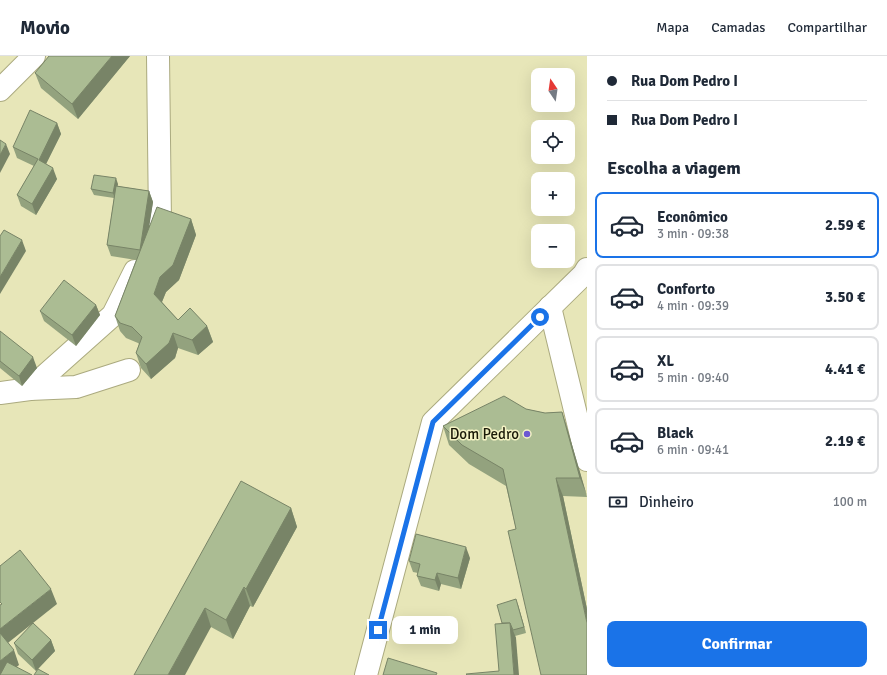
<!DOCTYPE html>
<html lang="pt">
<meta charset="utf-8">
<style>
:root{--surface:#fff;--page:#f6f6f7;--text:#1f2937;--muted:#747a83;--line:#e0e1e3;--accent:#1a73e8}
body{margin:0;font-family:Signika,sans-serif;background:var(--page);color:var(--text);height:100vh;display:flex;flex-direction:column;font-size:15px;white-space:nowrap}
*{box-sizing:border-box;margin:0}
p{font-size:13px;color:var(--muted)}
.icon{flex:none;width:22px;height:22px;fill:none;stroke:currentColor;stroke-width:2;stroke-linecap:round;stroke-linejoin:round}
.map{position:relative;flex:1;overflow:hidden}
.side{display:flex;flex-direction:column;background:var(--surface);width:300px}
.side>*{flex:none}
.banner{display:grid;align-content:center;height:88px;padding:0 20px;background:var(--surface)}
.needle{width:26px;rotate:347deg}
.fabs{position:absolute;left:531px;top:12px;display:grid;gap:8px}
.fabs a{display:grid;place-items:center;width:44px;height:44px;border-radius:8px;background:var(--surface);box-shadow:0 4px 16px #0002;font-size:20px}
.end{position:absolute;width:18px;height:18px;margin:-9px;border:5px solid #1a73e8;background:#fff;box-shadow:0 0 0 2px #fff}
.from{border-radius:50%}
.bubble{position:absolute;height:28px;border-radius:8px;background:var(--surface);box-shadow:0 4px 16px #0002;font-size:13px;font-weight:700;line-height:28px;text-align:center}
.banner b{display:flex;align-items:center;gap:14px;height:38px;font-size:15px}
.banner b+b{border-top:1px solid var(--line)}
.banner i{width:10px;height:10px;background:var(--text)}
ul{padding:0;list-style:none}
li{display:flex;align-items:center;gap:12px;height:66px;margin:0 8px 6px;padding:0 12px;border:2px solid var(--line);border-radius:8px}
li div{flex:1}
li b{display:block;font-size:15px}
li em{font-style:normal;font-weight:700}
li.active{border-color:var(--accent)}
li>.icon{width:36px;height:36px;stroke-width:1.5}
h2{padding:0 20px;font-size:18px;line-height:48px}
.pay{display:flex;align-items:center;gap:10px;height:44px;padding:0 20px;font-size:15px}
.pay p{margin-inline-start:auto}
.action{display:flex;gap:8px;margin-top:auto;padding:8px 20px}
.action a{flex:1;height:46px;border-radius:8px;background:var(--accent);color:#fff;font-size:16px;font-weight:700;line-height:46px;text-align:center}
header{display:flex;align-items:center;gap:24px;box-sizing:border-box;height:56px;padding:0 20px;background:var(--surface);border-bottom:1px solid var(--line)}
header strong{font-size:19px}
nav{display:flex;gap:22px;margin-inline-start:auto;font-size:14px}
main{display:flex;flex:1;min-height:0}
.map>svg:first-child{display:block}
.lines{fill:none;stroke-linecap:round;stroke-linejoin:round}
.street-casing{stroke:#abaa7f;stroke-width:24}
.street{stroke:#fff;stroke-width:22}
.wall{fill:#93a27e}
.shaded-wall{fill:#788467}
.building{fill:#abbc93;stroke:#788467}
.route{stroke:#1a73e8;stroke-width:5}
.poi-dot{fill:#6c58d2;stroke:#f4f3c5;stroke-width:1.5}
.labels{text-anchor:middle;dominant-baseline:central;stroke-width:3;stroke-linejoin:round;paint-order:stroke}
.poi-label{font-size:15px;fill:#1a1908;stroke:#f4f3c5;text-anchor:end}
</style>
<header>
<strong>Movio</strong>
<nav><a>Mapa</a><a>Camadas</a><a>Compartilhar</a></nav>
</header>
<main>
<div class="map">
<svg width="587" height="619" viewBox="0 0 587 619">
<rect width="100%" height="100%" fill="#e7e6b8"/>
<g class="lines">
<defs>
<g id="street">
<polyline points="0,34 34,0"/>
<polyline points="153,181 160,166 158,0"/>
<polyline points="550,251 587,404"/>
<polyline points="30,333 76,331 129,314"/>
<polyline points="0,337 30,333 113,259 135,215"/>
<polyline points="366,619 433,366 584,218 587,213"/>
</g>
</defs>
<use href="#street" class="street-casing"/>
<use href="#street" class="street"/>
</g>
<g class="wall">
<polygon points="130,0 78,63 41,32 35,17"/>
<polygon points="57,67 61,78 46,108 57,123 36,159 21,150 17,139 34,110 17,102 13,91"/>
<polygon points="118,128 117,130 149,135 153,146 149,169 191,163 196,179 179,224 166,236 162,246 178,264 207,270 213,286 198,299 178,292 175,302 151,323 141,312 136,297 139,288 138,287 126,282 120,275 115,260 136,204 111,200 107,189 114,142 94,139 91,133"/>
<polygon points="96,249 100,259 76,290 44,265 40,255"/>
<polygon points="0,275 37,312 22,330 0,312"/>
<polygon points="526,353 545,357 562,356 568,375 587,441 563,440 587,553 516,473 506,430 469,408 449,389 443,370"/>
<polygon points="291,452 297,471 253,551 250,550 233,583 211,571 134,619"/>
<polygon points="470,502 461,533 441,528 439,535 421,530 417,520 418,517 413,516 409,505"/>
<polygon points="518,549 526,577 515,580 516,582 499,615 502,567"/>
<polygon points="51,584 55,595 36,615 18,598 14,587"/>
</g>
<g class="shaded-wall">
<polygon points="112,0 130,0 78,63 72,48"/>
<polygon points="57,67 61,78 43,114 39,104"/>
<polygon points="6,88 10,98 0,117 0,99"/>
<polygon points="53,112 57,123 36,159 32,148"/>
<polygon points="116,122 118,128 115,143 113,137"/>
<polygon points="149,135 153,146 144,205 140,194"/>
<polygon points="191,163 196,179 179,224 166,236 159,253 154,238 160,221"/>
<polygon points="22,184 26,195 0,238 0,221"/>
<polygon points="96,249 100,259 76,290 72,279"/>
<polygon points="207,270 213,286 198,299 192,284"/>
<polygon points="173,277 178,292 175,302 151,323 146,308"/>
<polygon points="33,301 37,312 22,330 19,320"/>
<polygon points="562,356 568,375 587,440 580,422"/>
<polygon points="556,422 563,440 587,553 587,567"/>
<polygon points="291,452 297,471 253,551 246,533"/>
<polygon points="466,491 470,502 461,533 458,522"/>
<polygon points="437,517 441,528 439,535 435,524"/>
<polygon points="244,531 250,550 233,583 226,564"/>
<polygon points="51,533 57,548 4,590 0,580 0,573"/>
<polygon points="516,543 518,549 526,577 524,571"/>
<polygon points="205,552 211,571 185,619 168,619"/>
<polygon points="510,567 516,582 519,619 514,619"/>
<polygon points="51,584 55,595 36,615 32,604"/>
<polygon points="14,594 19,609 7,619 0,619 0,605"/>
</g>
<g class="building">
<polygon points="49,0 112,0 72,48 35,17"/>
<polygon points="30,54 57,67 39,104 53,112 32,148 17,139 38,103 13,91"/>
<polygon points="0,84 6,88 0,99"/>
<polygon points="94,119 116,122 113,137 91,133"/>
<polygon points="116,130 149,135 140,194 107,189"/>
<polygon points="157,151 191,163 173,209 160,221 154,238 178,264 190,252 207,270 192,284 173,277 169,287 146,308 136,297 142,281 132,271 120,267 115,260"/>
<polygon points="4,174 22,184 0,221 0,180"/>
<polygon points="64,224 96,249 72,279 40,255"/>
<polygon points="0,275 33,301 19,320 0,305"/>
<polygon points="504,340 526,353 545,357 562,356 580,422 556,422 587,567 587,619 541,619 508,475 516,473 503,413 462,389 443,370"/>
<polygon points="241,425 291,452 246,533 244,531 226,564 205,552 168,619 134,619"/>
<polygon points="416,478 466,491 458,522 437,517 435,524 417,520 420,508 409,505"/>
<polygon points="20,494 51,533 0,573 0,549 2,548 0,546 0,510"/>
<polygon points="516,543 524,571 513,574 510,567 502,567 497,549"/>
<polygon points="33,567 51,584 32,604 14,587"/>
<polygon points="510,567 514,619 467,619 466,618 499,615 495,568"/>
<polygon points="0,577 14,594 0,605"/>
<polygon points="388,602 437,617 436,619 383,619"/>
<polygon points="7,606 32,619 0,619"/>
<polygon points="38,613 49,619 34,619"/>
</g>
<g class="lines">
<polyline class="route" points="378,574 433,366 540,261"/>
</g>
<circle class="poi-dot" cx="527" cy="378" r="4"/>
<g class="labels">
<g class="poi-label">
<text x="519" y="378">Dom Pedro</text>
</g>
</g>
</svg>
<div class="fabs">
<a><svg class="needle" viewBox="-14 -14 28 28"><path d="M0-13l5 13h-10z" fill="#e53935"/><path d="M0 13l5-13h-10z" fill="#747a83"/></svg></a>
<a><svg class="icon" aria-label="locate" viewBox="0 0 24 24"><circle cx="12" cy="12" r="6"/><path d="M12 2v4M12 18v4M2 12h4M18 12h4"/></svg></a>
<a>+</a>
<a>−</a>
</div>
<i class="end from" style="left:540px;top:261px"></i>
<i class="end" style="left:378px;top:574px"></i>
<div class="bubble" style="left:392px;top:560px;width:66px">1 min</div>
</div>
<section class="side">
<div class="banner">
<b><i class="from"></i>Rua Dom Pedro I</b>
<b><i></i>Rua Dom Pedro I</b>
</div>
<h2>Escolha a viagem</h2>
<ul>
<li class="active"><svg class="icon" aria-label="car" viewBox="0 0 24 24"><path d="M5 17H2v-5l4-1 3-4h7l3 4 3 1v5h-3M9 17h6M6 11h13"/><circle cx="7" cy="17" r="2"/><circle cx="17" cy="17" r="2"/></svg><div><b>Econômico</b><p>3 min · 09:38</p></div><em>2.59 €</em></li>
<li><svg class="icon" aria-label="car" viewBox="0 0 24 24"><path d="M5 17H2v-5l4-1 3-4h7l3 4 3 1v5h-3M9 17h6M6 11h13"/><circle cx="7" cy="17" r="2"/><circle cx="17" cy="17" r="2"/></svg><div><b>Conforto</b><p>4 min · 09:39</p></div><em>3.50 €</em></li>
<li><svg class="icon" aria-label="car" viewBox="0 0 24 24"><path d="M5 17H2v-5l4-1 3-4h7l3 4 3 1v5h-3M9 17h6M6 11h13"/><circle cx="7" cy="17" r="2"/><circle cx="17" cy="17" r="2"/></svg><div><b>XL</b><p>5 min · 09:40</p></div><em>4.41 €</em></li>
<li><svg class="icon" aria-label="car" viewBox="0 0 24 24"><path d="M5 17H2v-5l4-1 3-4h7l3 4 3 1v5h-3M9 17h6M6 11h13"/><circle cx="7" cy="17" r="2"/><circle cx="17" cy="17" r="2"/></svg><div><b>Black</b><p>6 min · 09:41</p></div><em>2.19 €</em></li>
</ul>
<div class="pay"><svg class="icon" aria-label="cash" viewBox="0 0 24 24"><path d="M3 7h18v10H3z"/><circle cx="12" cy="12" r="2"/></svg>Dinheiro<p>100 m</p></div>
<div class="action"><a>Confirmar</a></div>
</section>
</main>
